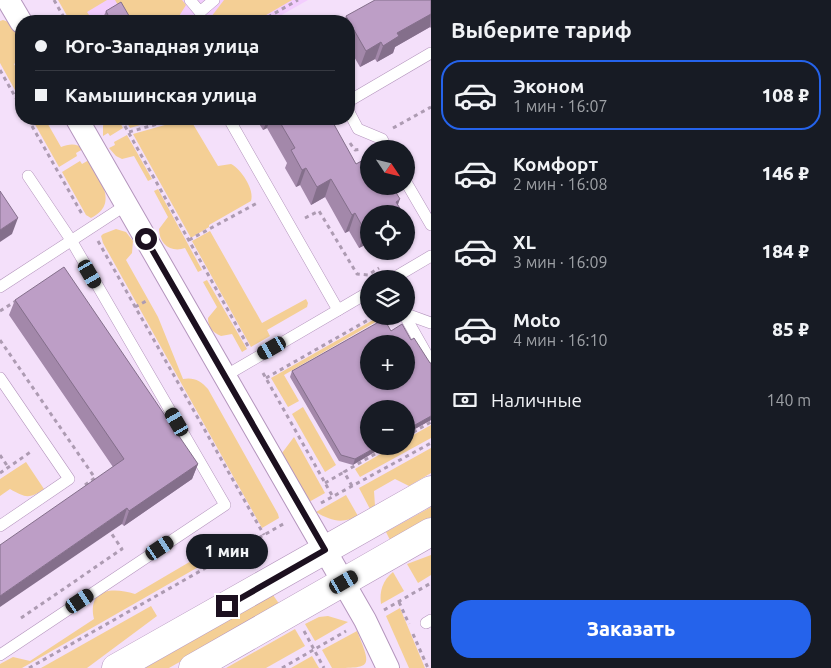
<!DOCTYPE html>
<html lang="ru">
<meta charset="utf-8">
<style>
:root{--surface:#171b24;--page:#242831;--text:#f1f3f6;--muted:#9ea1a6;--line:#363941;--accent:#2563eb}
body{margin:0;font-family:Ubuntu,sans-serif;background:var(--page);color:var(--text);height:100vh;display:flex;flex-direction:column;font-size:19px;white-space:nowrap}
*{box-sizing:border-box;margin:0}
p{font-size:16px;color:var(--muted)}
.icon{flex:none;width:28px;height:28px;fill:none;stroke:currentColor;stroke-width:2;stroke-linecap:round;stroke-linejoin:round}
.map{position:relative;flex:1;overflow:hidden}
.side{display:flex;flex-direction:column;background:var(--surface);width:400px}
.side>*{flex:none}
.guide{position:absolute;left:15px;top:15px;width:340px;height:110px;border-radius:20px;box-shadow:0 1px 4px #0004;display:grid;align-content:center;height:110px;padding:0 20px;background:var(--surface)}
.needle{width:32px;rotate:125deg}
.buttons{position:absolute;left:360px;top:140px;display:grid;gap:10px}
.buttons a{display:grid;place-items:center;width:55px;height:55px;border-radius:50%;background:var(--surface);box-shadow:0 1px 4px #0004;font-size:25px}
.end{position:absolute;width:22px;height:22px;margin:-11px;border:6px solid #1c101f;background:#fff;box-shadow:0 0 0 2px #fff}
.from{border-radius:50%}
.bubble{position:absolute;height:35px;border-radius:18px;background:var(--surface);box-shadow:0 1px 4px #0004;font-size:16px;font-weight:800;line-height:35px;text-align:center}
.car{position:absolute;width:15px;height:30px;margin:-15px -8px;border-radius:6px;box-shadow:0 0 4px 1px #0007;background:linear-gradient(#222 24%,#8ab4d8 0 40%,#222 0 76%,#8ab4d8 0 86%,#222 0)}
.guide b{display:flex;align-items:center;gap:18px;height:48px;font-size:19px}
.guide b+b{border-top:1px solid var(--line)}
.guide i{width:12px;height:12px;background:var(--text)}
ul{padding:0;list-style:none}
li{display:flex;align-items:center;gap:15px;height:70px;margin:0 10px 8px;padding:0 10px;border:2px solid transparent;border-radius:20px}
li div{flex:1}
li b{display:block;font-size:19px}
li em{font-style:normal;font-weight:800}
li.current{border-color:var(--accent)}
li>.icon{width:45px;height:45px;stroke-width:1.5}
h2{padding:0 20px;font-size:22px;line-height:60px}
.pay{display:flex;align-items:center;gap:12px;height:55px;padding:0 20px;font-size:19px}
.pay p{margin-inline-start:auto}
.primary-button{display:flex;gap:10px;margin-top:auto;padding:10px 20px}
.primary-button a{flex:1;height:58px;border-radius:20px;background:var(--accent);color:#fff;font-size:20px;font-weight:800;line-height:58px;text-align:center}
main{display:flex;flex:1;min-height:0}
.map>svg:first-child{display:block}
.built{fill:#f3cdfe}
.green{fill:#f4cf95}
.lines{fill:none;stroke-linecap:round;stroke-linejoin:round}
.service-casing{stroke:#b495bd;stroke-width:12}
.minor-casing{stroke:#b495bd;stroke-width:24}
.tertiary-casing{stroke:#b495bd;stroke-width:29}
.path{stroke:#ad9bb2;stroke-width:3;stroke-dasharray:4 4;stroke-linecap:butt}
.service{stroke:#fff;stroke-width:11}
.minor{stroke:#fff;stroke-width:22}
.tertiary{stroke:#fff;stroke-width:28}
.wall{fill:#a388aa}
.shaded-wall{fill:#846f8b}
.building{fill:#bd9ec6;stroke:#846f8b;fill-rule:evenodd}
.route{stroke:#1c101f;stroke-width:6}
</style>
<main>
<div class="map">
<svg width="431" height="668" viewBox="0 0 431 668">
<rect width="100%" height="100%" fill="#f4e0fa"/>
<polygon class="built" points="74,0 308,0 271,21 86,21"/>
<g class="green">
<polygon points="58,0 107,0 87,12 93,21 70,21"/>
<polygon points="115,0 182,0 186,5 176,21 127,21"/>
<polygon points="224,0 292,0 256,21 208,21"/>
<path d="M3,20C23,26 21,43 21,59L14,64L21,77V101L0,63V21Z"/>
<path d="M32,119H45L61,147C69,144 77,143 83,149L76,153L77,156L59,167Z"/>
<polygon points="105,119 118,119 123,128 110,136 108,133 103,136 103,126"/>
<polygon points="125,119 161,119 130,128"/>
<path d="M186,119H190L218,166L231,164C241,169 255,190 251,201L209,225V227L191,238L133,134Z"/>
<polygon points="127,135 152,179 148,181 134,156 122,159 116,156 109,148 115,145 114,142"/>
<path d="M89,160C99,179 120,204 91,218L86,215L62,172L80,161L82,164Z"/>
<path d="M158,189L202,270L198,272L185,248C171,253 159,244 159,229L168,217L154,191Z"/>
<path d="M116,229L126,232L133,241L132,253L126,260L158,317L183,379C194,377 201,381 208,389L278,514L279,518L262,528L103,243L101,236L103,234Z"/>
<polygon points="210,231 262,323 306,299 308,303 307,307 267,330 270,336 251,347 192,241"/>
<path d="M207,280L247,349L242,352L232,334L221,336C212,332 208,327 208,318L217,307L203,282Z"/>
<polygon points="373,320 379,320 284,375 299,401 288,407 271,378"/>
<polygon points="303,407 336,465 325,472 292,414"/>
<polygon points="431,425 431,438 360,477 355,469 394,446 406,446 406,439"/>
<polygon points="294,437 325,493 309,502 282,453"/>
<polygon points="431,448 431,473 409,486 395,479 374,491 375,506 370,509 359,488"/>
<path d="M26,462L44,489C29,499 26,498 10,489L0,496V479Z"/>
<path d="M346,495L358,516C342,524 331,521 316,512Z"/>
<polygon points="431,507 431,517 390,540 386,532"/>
<path d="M232,537L242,542L22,668H0V664L13,657L30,661L94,619C87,588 113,587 135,594Z"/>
<polygon points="431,555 431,575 418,583 407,564"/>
<path d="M393,572L404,591L381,604C379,591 383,580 393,572Z"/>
<polygon points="273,595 280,605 169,668 145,668"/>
<polygon points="151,606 157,616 87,668 41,668"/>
<polygon points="400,608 425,668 409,668 386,616"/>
<polygon points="328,616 348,622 315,641 305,624 319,617"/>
<polygon points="295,629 305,646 266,668 226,668"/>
<path d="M357,631C372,668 372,668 332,668L322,650Z"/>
<polygon points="312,656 319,668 291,668"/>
</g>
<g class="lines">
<defs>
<g id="service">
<polyline points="190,0 200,12 214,0"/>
<polyline points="349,101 431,53"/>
<polyline points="349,112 358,129 382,139 387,149"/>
<polyline points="229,119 338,310"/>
<polyline points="406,182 431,225"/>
<polyline points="392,279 431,256"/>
<polyline points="0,287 126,205"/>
<polyline points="406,314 431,323"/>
<polyline points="405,316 431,362"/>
<polyline points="225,376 369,292"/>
<polyline points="0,378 69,479 0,526"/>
<polyline points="426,623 431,620"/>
<polyline points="0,655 225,505 71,240 28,176"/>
</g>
<g id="minor">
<polyline points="8,0 21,22"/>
<polyline points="77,119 365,620 388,668"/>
</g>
<g id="tertiary">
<polyline points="116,668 431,490"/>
<polyline points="193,668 431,532"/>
</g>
</defs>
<use href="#service" class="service-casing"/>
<use href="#minor" class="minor-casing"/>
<use href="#tertiary" class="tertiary-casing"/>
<g class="path">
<polyline points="54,0 66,21"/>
<polyline points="261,21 298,0"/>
<polyline points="0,70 21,107"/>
<polyline points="28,119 82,214"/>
<polyline points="121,119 248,346"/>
<polyline points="393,128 431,107"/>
<polyline points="129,132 175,119"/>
<polyline points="350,143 355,150 362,149"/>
<polyline points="305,218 319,211 357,274 368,275 379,268"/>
<polyline points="189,240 259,202"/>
<polyline points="98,241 264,535"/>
<polyline points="135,307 148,300"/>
<polyline points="0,311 16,301"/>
<polyline points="0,340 95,478 85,485"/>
<polyline points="263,373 333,497"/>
<polyline points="266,378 375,316"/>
<polyline points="406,436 431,422"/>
<polyline points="0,455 8,467"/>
<polyline points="0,473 32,451"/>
<polyline points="325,483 344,472"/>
<polyline points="352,486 344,472 389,446"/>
<polyline points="321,503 431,443"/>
<polyline points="253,542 263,558"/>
<polyline points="399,602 409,624"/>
<polyline points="384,610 431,583"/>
<polyline points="21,618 122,549 109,530"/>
<polyline points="304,631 324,668"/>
<polyline points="413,634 428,668"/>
<polyline points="29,668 285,523"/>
<polyline points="282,668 346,631"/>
</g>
<use href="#service" class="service"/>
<use href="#minor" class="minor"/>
<use href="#tertiary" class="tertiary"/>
</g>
<g class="wall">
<polygon points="431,0 431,28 430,27 395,47 393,53 377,62 375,59 360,67 349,48 349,21 344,21 346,16"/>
<polygon points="106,11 132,21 104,21 103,18"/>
<polygon points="256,119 331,119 369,243 359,248 349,231 345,233 325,197 311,205 300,185 296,187 285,168 287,163 267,128 263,130"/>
<polygon points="15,300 198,464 192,479 124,526 122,524 113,467 9,315"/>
<polygon points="391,331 411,340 430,363 431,363 431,420 406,434 406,409 369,446 353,465 339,461 290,377 292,371"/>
</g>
<g class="shaded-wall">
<polygon points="431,14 430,27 395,47 393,53 377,62 383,46 397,33"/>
<polygon points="381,42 375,59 360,67 366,51"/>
<polygon points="268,119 270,119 267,128 263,130"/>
<polygon points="306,168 300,185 296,187 302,170"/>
<polygon points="331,179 325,197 311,205 317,187"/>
<polygon points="400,199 395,213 401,210 399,214 392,214 396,202"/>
<polygon points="355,213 349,231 345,233 352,215"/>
<polygon points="18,218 12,234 0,242 0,230"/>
<polygon points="369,229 369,243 359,248 365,231"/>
<polygon points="431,416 431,420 406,434 406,430"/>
<polygon points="378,446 385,446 353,465 355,459"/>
<polygon points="198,464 192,479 124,526 129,511"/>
<polygon points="127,508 122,524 0,607 0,596"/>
</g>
<g class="building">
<polygon points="375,0 431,0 431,14 397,33 399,36 383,46 381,42 366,51 346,16"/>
<polygon points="121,2 132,21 111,21 106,11"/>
<polygon points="278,119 331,119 356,164 369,157 369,186 392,186 400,199 396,202 401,210 394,214 369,214 369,229 365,231 355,213 352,215 331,179 317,187 306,168 302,170 291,150 295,148"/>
<polygon points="0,191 18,218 0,230"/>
<polygon points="64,267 198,464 129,511 127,508 0,596 0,545 124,459 15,300"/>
<path d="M384,319L391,331L402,324L411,340L414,338L430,363H431V416L406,430V409H369V446H378L355,459L341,455L292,371ZM369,344H406V381H369Z"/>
</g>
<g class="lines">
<polyline class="route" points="146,239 325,550 227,606"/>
</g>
</svg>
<div class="buttons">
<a><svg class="needle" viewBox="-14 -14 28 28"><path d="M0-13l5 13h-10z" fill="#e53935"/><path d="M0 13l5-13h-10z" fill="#9ea1a6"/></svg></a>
<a><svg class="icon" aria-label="locate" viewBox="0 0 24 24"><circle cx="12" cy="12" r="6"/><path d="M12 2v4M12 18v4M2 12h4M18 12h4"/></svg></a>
<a><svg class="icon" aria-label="layers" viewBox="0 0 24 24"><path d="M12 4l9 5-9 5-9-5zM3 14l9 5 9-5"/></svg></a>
<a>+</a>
<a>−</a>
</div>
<i class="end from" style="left:146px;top:239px"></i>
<i class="end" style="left:227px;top:606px"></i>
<div class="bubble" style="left:186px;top:534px;width:82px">1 мин</div>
<i class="car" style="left:90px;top:274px;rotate:150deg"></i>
<i class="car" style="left:272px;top:348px;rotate:240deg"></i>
<i class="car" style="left:177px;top:422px;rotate:330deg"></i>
<i class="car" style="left:160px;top:548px;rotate:56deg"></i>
<i class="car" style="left:344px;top:582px;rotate:60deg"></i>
<i class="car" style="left:80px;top:601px;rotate:56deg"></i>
<div class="guide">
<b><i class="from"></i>Юго-Западная улица</b>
<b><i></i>Камышинская улица</b>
</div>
</div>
<section class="side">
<h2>Выберите тариф</h2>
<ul>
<li class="current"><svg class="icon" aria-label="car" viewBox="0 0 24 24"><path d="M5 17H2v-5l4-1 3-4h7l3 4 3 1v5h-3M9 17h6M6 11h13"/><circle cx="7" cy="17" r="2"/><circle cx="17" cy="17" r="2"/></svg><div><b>Эконом</b><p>1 мин · 16:07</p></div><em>108 ₽</em></li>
<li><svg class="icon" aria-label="car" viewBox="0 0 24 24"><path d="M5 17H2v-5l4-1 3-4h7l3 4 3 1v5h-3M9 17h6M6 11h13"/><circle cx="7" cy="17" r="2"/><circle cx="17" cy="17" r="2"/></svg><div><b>Комфорт</b><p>2 мин · 16:08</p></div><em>146 ₽</em></li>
<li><svg class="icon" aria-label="car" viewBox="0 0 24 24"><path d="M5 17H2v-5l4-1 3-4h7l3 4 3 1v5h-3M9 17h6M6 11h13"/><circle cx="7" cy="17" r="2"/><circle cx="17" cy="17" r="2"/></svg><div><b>XL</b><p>3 мин · 16:09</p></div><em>184 ₽</em></li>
<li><svg class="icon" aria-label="car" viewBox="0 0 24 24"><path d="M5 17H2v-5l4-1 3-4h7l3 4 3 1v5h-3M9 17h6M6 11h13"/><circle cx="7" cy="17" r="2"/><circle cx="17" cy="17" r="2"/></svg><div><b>Moto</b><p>4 мин · 16:10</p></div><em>85 ₽</em></li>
</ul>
<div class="pay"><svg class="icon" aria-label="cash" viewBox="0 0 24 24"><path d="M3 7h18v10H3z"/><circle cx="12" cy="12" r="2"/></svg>Наличные<p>140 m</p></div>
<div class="primary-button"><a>Заказать</a></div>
</section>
</main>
